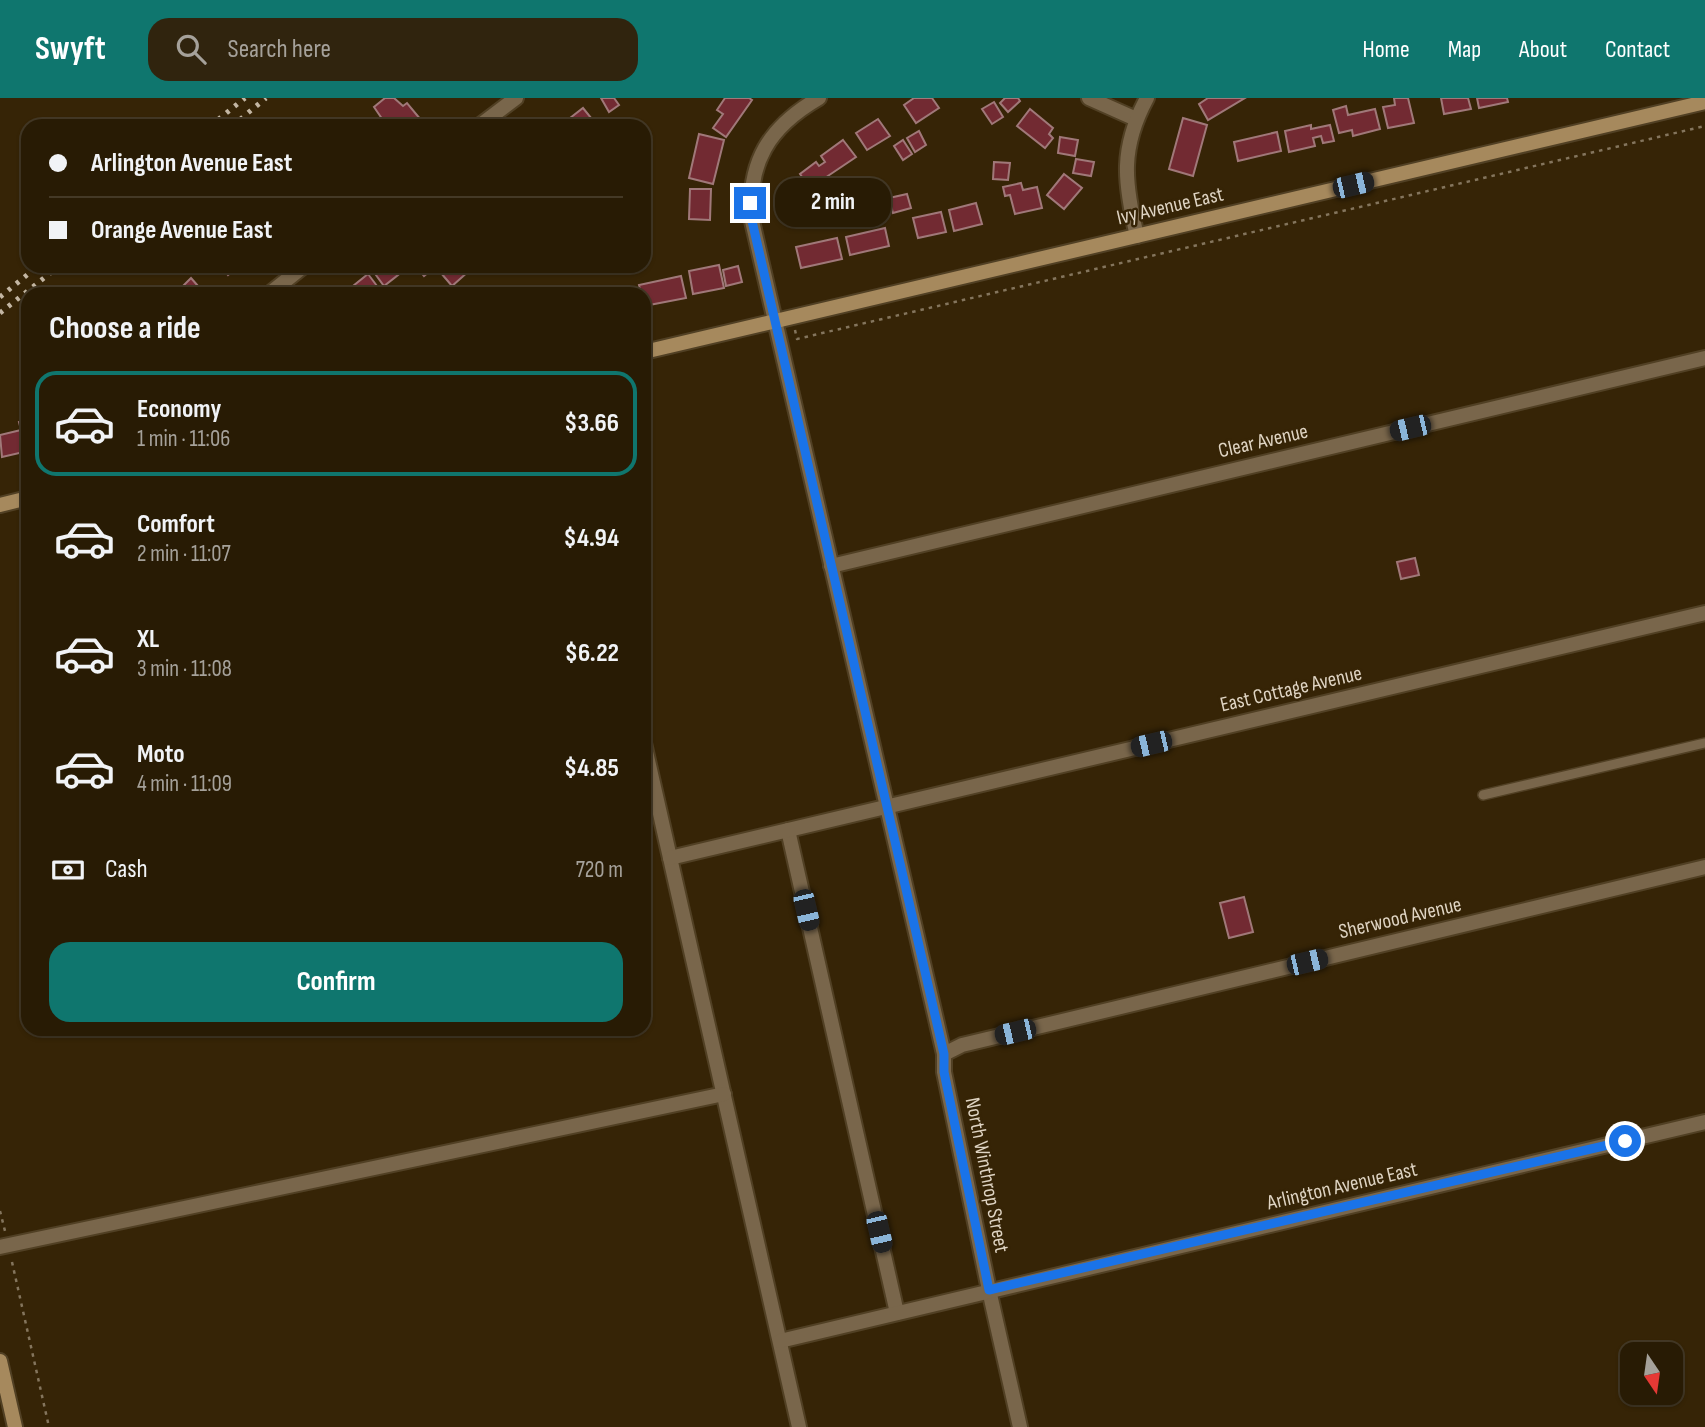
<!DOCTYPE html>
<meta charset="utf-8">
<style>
:root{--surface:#281b04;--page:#30240e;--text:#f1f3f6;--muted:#a5a19a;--line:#443926;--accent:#0f766e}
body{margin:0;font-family:"Sofia Sans Condensed",sans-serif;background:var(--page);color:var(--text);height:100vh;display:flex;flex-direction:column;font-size:26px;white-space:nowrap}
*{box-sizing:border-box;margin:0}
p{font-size:23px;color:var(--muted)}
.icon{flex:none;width:38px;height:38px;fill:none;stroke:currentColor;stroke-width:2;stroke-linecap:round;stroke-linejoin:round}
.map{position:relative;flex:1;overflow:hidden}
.panel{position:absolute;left:21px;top:189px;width:630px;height:749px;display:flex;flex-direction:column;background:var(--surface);border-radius:21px;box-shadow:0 2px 5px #0004,0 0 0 2px var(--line)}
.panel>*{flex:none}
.guide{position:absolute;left:21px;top:21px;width:630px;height:154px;border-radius:21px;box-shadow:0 2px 5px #0004,0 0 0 2px var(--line);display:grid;align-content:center;height:154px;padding:0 28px;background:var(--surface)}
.needle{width:46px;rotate:167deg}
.tools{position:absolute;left:1620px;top:1244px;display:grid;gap:14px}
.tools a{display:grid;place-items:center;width:63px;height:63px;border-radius:14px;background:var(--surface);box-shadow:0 2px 5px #0004,0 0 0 2px var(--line);font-size:35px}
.end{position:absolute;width:32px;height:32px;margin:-16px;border:9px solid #1a73e8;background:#fff;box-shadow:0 0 0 4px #fff}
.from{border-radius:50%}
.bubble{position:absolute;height:49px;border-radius:21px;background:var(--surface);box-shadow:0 2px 5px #0004,0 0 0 2px var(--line);font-size:23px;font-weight:700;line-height:49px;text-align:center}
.car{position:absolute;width:21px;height:42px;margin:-21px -10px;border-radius:9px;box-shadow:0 0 5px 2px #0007;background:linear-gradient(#222 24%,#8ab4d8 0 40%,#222 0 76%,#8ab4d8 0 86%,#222 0)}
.guide b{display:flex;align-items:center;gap:24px;height:66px;font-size:26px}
.guide b+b{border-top:2px solid var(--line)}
.guide i{width:18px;height:18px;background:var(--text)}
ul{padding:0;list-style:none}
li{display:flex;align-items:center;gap:21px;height:105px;margin:0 14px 10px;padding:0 14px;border:4px solid transparent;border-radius:21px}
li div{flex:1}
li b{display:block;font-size:26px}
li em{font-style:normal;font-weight:700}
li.active{border-color:var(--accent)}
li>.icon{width:63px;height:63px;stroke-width:1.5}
h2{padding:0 28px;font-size:32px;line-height:84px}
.pay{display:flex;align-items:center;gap:18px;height:77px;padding:0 28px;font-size:26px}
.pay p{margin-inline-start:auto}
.action{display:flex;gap:14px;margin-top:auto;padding:14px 28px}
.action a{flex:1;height:80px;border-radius:21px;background:var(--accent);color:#fff;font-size:28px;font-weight:700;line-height:80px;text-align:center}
header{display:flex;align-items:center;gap:42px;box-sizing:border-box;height:98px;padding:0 35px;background:var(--accent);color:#fff}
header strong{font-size:33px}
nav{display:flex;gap:38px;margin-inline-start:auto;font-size:24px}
.search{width:490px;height:63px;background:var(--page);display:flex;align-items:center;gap:18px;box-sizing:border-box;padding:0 24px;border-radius:21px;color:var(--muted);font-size:26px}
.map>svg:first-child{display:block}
.building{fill:#722a32;stroke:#a07879;stroke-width:2}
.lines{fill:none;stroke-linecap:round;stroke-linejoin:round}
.lane-casing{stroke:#514024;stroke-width:12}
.street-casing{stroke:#514024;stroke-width:18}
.secondary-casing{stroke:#514024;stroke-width:18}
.path{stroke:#84755d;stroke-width:2.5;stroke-dasharray:3.5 5;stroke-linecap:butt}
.lane{stroke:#79664b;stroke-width:9}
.street{stroke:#79664b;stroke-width:14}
.secondary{stroke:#a6895d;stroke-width:14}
.rail{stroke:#c3b6a3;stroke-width:5;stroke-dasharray:3.5 7;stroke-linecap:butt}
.route{stroke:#1a73e8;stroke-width:9}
.labels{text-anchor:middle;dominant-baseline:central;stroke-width:5;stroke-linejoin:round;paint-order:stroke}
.street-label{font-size:21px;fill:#dfd4c3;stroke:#362406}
</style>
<header>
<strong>Swyft</strong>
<div class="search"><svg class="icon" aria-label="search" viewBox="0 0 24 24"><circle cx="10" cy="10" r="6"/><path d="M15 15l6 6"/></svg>Search here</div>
<nav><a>Home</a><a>Map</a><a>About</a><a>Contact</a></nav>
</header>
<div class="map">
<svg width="1705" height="1329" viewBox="0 0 1705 1329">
<rect width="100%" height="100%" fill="#362406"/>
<g class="building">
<polygon points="385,0 394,0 403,8 407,5 421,22 414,28 387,28 374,9"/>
<polygon points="601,0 614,0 619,7 609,14"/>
<polygon points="725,0 749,0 752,2 726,39 713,30 723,16 717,12"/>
<polygon points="914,0 932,0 939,10 916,25 904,7"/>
<polygon points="1005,0 1018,0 1020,3 1008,14 1000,5"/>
<polygon points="1208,0 1245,0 1208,22 1199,6"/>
<polygon points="1394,0 1408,0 1414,25 1388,30 1383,9 1395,7"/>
<polygon points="1441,0 1468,0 1471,11 1444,16"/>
<polygon points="1477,0 1507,0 1508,4 1479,10"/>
<polygon points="994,4 1003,19 992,26 982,11"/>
<polygon points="1346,8 1348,17 1375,11 1380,31 1353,38 1352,32 1339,35 1333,12"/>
<polygon points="583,10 596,26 562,28 561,27"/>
<polygon points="1030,11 1053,30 1049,36 1053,40 1045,50 1017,28"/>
<polygon points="1183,20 1207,27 1193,78 1169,71"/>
<polygon points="878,21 890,38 867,52 856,35"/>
<polygon points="1311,27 1311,31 1330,27 1334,43 1323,45 1321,38 1313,40 1315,48 1289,54 1285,33"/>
<polygon points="919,33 926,47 915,54 907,40"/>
<polygon points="1277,34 1281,53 1238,63 1234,44"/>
<polygon points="699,36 724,42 713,86 689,80"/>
<polygon points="1060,39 1078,42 1075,58 1058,55"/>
<polygon points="843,42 856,59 810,90 800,76 816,64 819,68 825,64 821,58"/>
<polygon points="903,42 912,56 903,62 894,48"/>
<polygon points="1076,61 1094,64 1091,78 1073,75"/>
<polygon points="994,64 1010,65 1008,82 993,81"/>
<polygon points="1064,76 1082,90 1064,111 1047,97"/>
<polygon points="1021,85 1023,92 1037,89 1042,110 1015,116 1010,97 1005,98 1003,89"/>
<polygon points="690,91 711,91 710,122 689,121"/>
<polygon points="879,96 887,111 872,117 865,103"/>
<polygon points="907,96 911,110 893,115 889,100"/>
<polygon points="976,105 982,126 954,133 949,112"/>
<polygon points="941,114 946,134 918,140 913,120"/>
<polygon points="885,130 889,148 850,157 846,139"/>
<polygon points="837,140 842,161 801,170 796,149"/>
<polygon points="719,167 724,190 693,196 689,173"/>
<polygon points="221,168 239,168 228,177"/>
<polygon points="380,168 390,168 398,177 384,188 373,173"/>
<polygon points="416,168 436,168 424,178"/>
<polygon points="449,168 464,168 469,173 452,188 441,175"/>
<polygon points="738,168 742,184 726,188 723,172"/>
<polygon points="368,176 383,196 343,196"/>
<polygon points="681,178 686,200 644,208 644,196 641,196 639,187"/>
<polygon points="191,180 205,196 175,196"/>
<polygon points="633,190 635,196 606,196"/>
<polygon points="28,322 28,353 2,359 0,337 21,332 19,324"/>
<polygon points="1415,460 1419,477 1401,481 1397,464"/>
<polygon points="1244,799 1253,834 1229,840 1220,805"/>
</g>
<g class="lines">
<defs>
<polyline id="lane" points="1483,697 1705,645"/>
<g id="street">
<path d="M819,0C769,29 747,64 752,123L944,956V974L989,1192L1020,1329"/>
<polyline points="1089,0 1136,21"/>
<polyline points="479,28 516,0"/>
<path d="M1137,138C1124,84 1120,50 1147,0"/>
<polyline points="269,196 304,168"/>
<polyline points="831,468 1705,260"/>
<polyline points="644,645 799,1329"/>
<polyline points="788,732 897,1215"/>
<polyline points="670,760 1705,515"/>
<polyline points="944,956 962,947 1705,769"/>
<polyline points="0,1149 724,996"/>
<polyline points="780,1243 1705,1024"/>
</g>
<g id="secondary">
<polyline points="644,254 1705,4"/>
<polyline points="0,407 28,400"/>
<polyline points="0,1263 15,1329"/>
</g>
</defs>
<use href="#lane" class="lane-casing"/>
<use href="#street" class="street-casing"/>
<use href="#secondary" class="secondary-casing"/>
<g class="path">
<polyline points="795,232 797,241 1705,28"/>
<polyline points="0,1113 5,1133"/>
<polyline points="12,1164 49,1329"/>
</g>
<use href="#lane" class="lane"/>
<use href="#street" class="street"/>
<use href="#secondary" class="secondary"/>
<g class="rail">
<polyline points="210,28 245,0"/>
<polyline points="232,28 266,0"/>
<polyline points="0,199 38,168"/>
<polyline points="0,215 59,168"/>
</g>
</g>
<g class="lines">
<polyline class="route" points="750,105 752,123 944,956 944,974 989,1192 1625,1043"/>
</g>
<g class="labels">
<g class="street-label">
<text transform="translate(1170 108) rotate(-13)">Ivy Avenue East</text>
<text transform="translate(1263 343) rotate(-13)">Clear Avenue</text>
<text transform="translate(1291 591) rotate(-13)">East Cottage Avenue</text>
<text transform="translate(1400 820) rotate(-13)">Sherwood Avenue</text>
<text transform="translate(987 1077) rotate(79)">North Winthrop Street</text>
<text transform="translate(1342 1088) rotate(-13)">Arlington Avenue East</text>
</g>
</g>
</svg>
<div class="tools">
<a><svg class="needle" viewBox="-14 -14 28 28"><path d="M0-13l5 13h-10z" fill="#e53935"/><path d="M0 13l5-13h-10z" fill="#a5a19a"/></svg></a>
</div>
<i class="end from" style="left:1625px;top:1043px"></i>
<i class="end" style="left:750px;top:105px"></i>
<div class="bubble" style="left:775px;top:80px;width:116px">2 min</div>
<i class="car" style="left:1353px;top:87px;rotate:77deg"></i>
<i class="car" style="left:1410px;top:330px;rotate:257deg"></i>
<i class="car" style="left:1151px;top:646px;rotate:257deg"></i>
<i class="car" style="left:806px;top:812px;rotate:167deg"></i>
<i class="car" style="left:1307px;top:864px;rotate:77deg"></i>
<i class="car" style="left:1015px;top:934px;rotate:257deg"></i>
<i class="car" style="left:879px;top:1134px;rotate:167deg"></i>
<div class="guide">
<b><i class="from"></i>Arlington Avenue East</b>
<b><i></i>Orange Avenue East</b>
</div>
<section class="panel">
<h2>Choose a ride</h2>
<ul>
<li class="active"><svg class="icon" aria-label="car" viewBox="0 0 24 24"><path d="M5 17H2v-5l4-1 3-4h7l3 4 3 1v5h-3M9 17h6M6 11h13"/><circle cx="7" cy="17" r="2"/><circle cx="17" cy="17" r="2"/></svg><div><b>Economy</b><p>1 min · 11:06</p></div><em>$3.66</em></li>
<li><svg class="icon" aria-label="car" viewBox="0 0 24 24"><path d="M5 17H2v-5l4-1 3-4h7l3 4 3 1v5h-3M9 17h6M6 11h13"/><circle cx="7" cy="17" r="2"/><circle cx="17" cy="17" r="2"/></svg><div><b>Comfort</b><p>2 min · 11:07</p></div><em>$4.94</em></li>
<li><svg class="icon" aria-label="car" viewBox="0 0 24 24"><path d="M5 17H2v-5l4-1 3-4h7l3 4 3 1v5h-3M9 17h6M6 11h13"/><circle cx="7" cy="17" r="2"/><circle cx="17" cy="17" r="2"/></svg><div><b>XL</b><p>3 min · 11:08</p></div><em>$6.22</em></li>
<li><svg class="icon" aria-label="car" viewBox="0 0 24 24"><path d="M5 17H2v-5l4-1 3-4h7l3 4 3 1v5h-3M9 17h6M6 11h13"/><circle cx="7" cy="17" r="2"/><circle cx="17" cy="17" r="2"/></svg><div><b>Moto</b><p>4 min · 11:09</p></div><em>$4.85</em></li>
</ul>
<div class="pay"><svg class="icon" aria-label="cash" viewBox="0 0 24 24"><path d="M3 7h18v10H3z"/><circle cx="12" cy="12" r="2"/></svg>Cash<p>720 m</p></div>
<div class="action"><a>Confirm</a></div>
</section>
</div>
